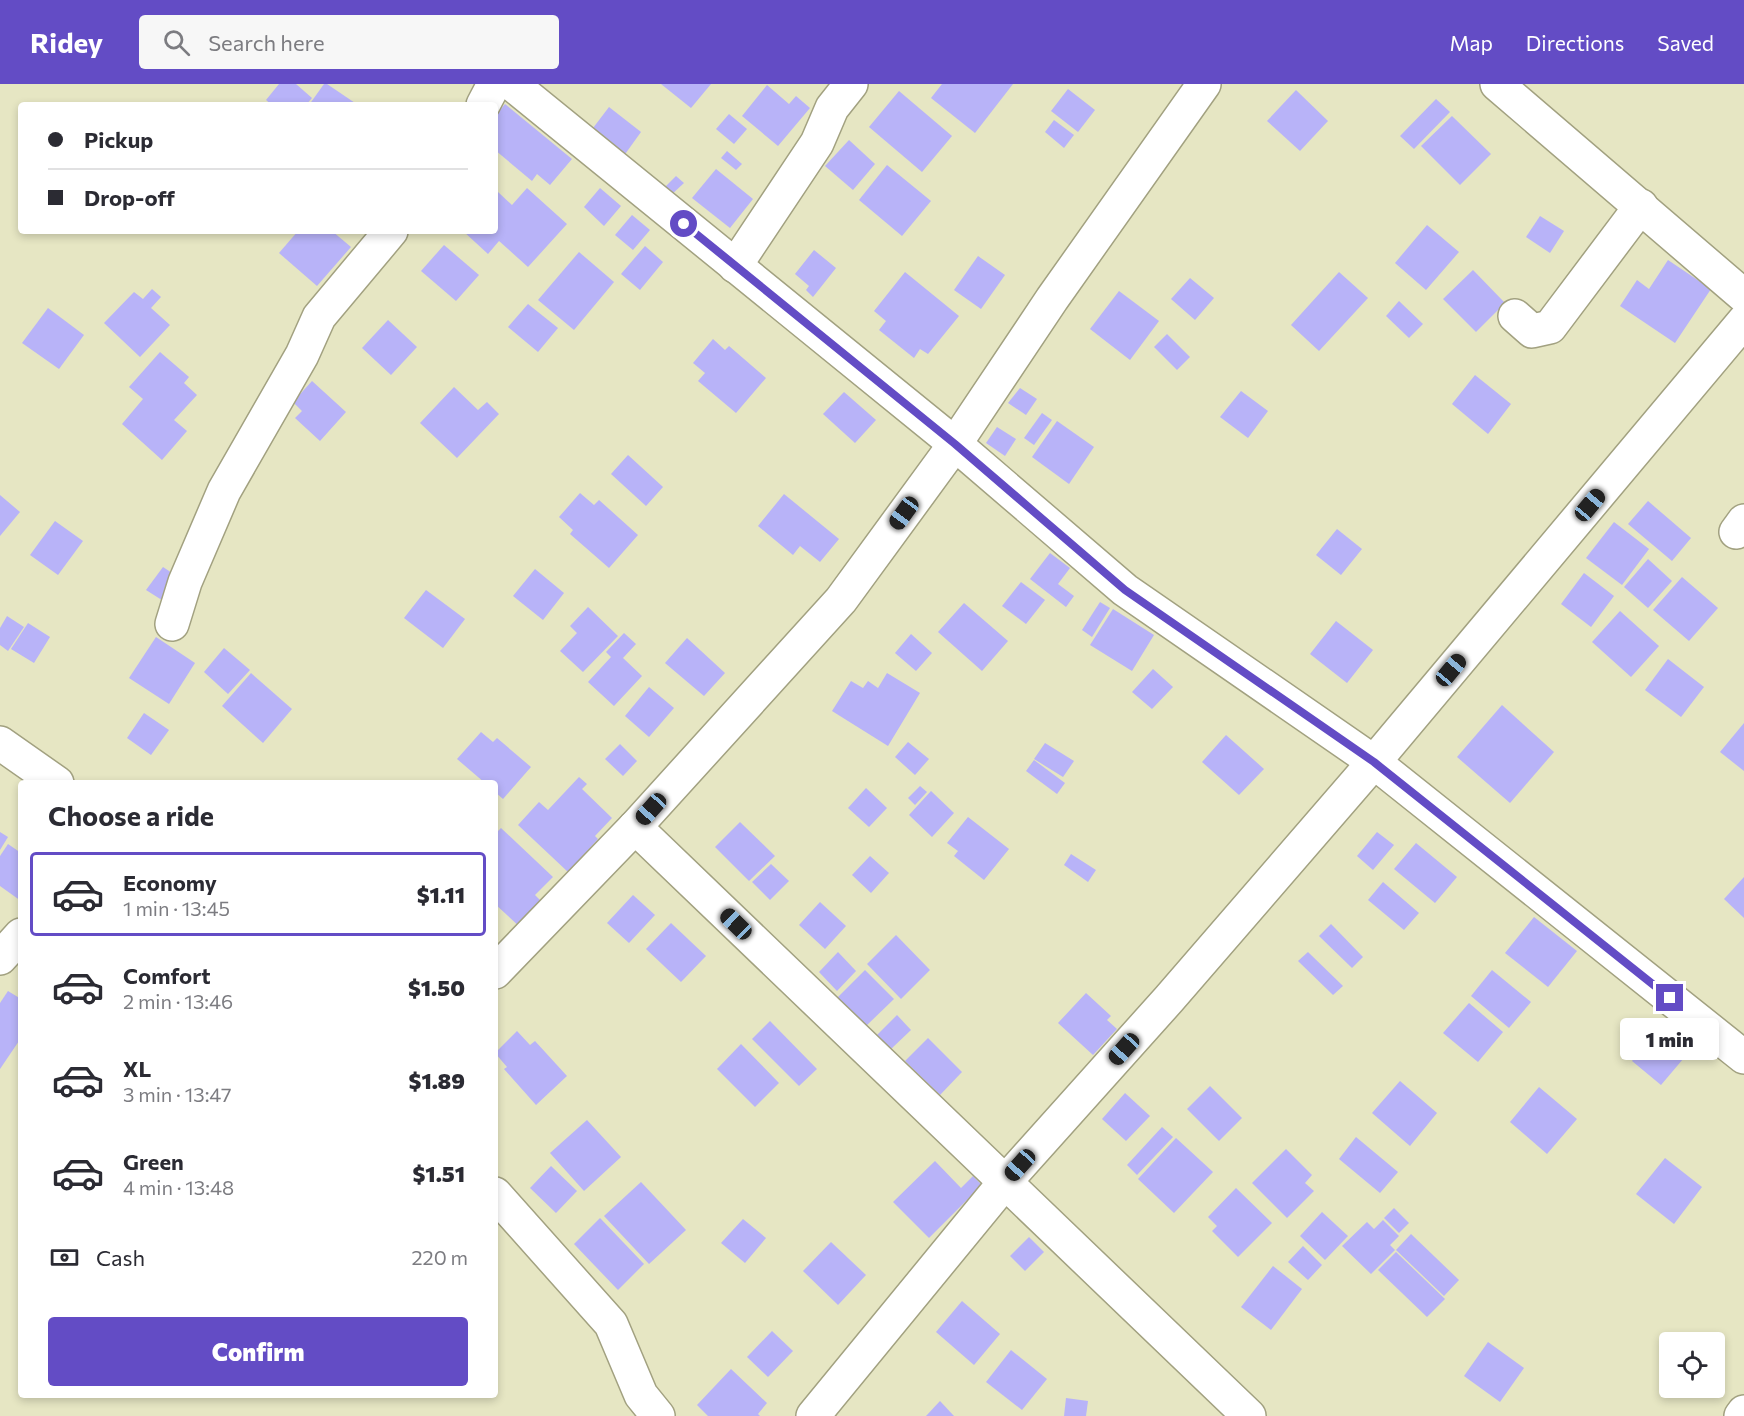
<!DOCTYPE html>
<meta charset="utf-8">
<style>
:root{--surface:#fff;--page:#f7f7f7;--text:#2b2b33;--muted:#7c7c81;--line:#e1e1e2;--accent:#634cc5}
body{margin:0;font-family:Commissioner,sans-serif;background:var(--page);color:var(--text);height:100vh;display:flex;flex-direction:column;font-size:22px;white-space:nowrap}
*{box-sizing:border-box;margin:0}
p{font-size:20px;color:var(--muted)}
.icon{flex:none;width:33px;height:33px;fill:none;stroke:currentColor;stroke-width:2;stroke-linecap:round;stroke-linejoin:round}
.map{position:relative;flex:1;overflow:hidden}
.drawer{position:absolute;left:18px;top:696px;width:480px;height:618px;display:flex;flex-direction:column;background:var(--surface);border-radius:6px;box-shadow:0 3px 9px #0003}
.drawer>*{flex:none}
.banner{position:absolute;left:18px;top:18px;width:480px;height:132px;border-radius:6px;box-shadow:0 3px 9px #0003;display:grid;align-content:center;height:132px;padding:0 30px;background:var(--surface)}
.buttons{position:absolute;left:1659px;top:1248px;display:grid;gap:12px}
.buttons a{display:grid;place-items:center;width:66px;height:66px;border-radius:6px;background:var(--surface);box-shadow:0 3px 9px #0003;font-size:30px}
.end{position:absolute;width:27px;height:27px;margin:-14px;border:8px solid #634cc5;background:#fff;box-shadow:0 0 0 3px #fff}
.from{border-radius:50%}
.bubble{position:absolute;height:42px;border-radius:6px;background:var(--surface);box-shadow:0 3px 9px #0003;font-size:20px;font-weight:800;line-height:42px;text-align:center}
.car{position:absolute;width:18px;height:36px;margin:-18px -9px;border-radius:8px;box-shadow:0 0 4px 2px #0007;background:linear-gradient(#222 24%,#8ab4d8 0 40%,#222 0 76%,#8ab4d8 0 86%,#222 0)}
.banner b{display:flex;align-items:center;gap:21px;height:57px;font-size:22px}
.banner b+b{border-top:2px solid var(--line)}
.banner i{width:15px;height:15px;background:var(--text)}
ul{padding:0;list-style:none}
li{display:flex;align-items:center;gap:18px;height:84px;margin:0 12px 9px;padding:0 18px;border:3px solid transparent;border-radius:6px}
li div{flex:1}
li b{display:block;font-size:22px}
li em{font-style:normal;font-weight:800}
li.active{border-color:var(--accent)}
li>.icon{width:54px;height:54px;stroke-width:1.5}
h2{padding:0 30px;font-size:27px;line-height:72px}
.pay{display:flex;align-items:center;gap:15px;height:66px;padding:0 30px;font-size:22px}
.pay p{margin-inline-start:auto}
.cta{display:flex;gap:12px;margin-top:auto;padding:12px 30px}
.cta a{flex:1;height:69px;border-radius:6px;background:var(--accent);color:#fff;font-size:24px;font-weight:800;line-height:69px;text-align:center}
header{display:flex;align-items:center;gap:36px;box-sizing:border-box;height:84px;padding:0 30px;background:var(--accent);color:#fff}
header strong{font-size:28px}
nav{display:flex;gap:33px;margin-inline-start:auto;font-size:21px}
.search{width:420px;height:54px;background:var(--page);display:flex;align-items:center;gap:15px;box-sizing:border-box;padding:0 21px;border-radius:6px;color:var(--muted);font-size:22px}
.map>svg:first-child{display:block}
.building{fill:#b8b3f8}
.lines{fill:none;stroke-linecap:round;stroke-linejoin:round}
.minor-casing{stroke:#a2a180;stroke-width:36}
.minor{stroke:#fff;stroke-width:33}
.route{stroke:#634cc5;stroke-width:8}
</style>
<header>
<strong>Ridey</strong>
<div class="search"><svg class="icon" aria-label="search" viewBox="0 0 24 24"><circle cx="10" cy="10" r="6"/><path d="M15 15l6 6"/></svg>Search here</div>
<nav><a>Map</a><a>Directions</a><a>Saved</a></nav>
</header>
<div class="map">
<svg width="1744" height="1332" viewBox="0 0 1744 1332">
<rect width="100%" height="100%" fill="#e6e6c3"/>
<g class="building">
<polygon points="279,0 296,0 312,14 306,21 272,21 266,16"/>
<polygon points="324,0 327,0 358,21 309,21"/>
<polygon points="661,0 711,0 691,24"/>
<polygon points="942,0 1013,0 975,49 931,14"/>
<polygon points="767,1 789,20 796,12 810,24 778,62 742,32"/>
<polygon points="1068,5 1095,26 1078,48 1051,27"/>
<polygon points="1296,6 1328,37 1300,67 1267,37"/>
<polygon points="899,7 952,52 922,88 869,43"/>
<polygon points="1436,15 1450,28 1414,65 1400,52"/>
<polygon points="505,20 572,75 550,101 537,90 532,97 495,66 495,32"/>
<polygon points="609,23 641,48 623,73 590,48"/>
<polygon points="729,30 747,45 734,60 716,45"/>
<polygon points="1452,32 1491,70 1460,101 1421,62"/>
<polygon points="1054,36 1074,51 1064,64 1045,48"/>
<polygon points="849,56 875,80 853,106 825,82"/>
<polygon points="727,67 742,80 736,86 721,74"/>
<polygon points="887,81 931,117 902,152 859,116"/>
<polygon points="716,85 753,115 730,144 692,114"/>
<polygon points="676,92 684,99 670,112 663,105"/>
<polygon points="527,104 567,140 528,183 499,157 488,170 463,147 495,147 495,112 498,108 512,121"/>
<polygon points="600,104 621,122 604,142 584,123"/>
<polygon points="632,131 650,146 633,166 615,151"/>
<polygon points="1540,132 1564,147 1550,169 1526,153"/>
<polygon points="1427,141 1459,168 1426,206 1395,179"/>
<polygon points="298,147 332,147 351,163 317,202 279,169"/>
<polygon points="444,161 479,191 456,217 421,187"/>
<polygon points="645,162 663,178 640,206 621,190"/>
<polygon points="814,166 836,184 813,213 806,206 809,202 795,190"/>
<polygon points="579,168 614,198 574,246 538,216"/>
<polygon points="978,172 1005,191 981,225 954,206"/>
<polygon points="1668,176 1711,205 1675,259 1620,222 1637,196 1649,205"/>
<polygon points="1473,186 1505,219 1476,248 1443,215"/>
<polygon points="905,188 959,232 928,270 920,265 914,274 879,246 886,237 874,227"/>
<polygon points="1339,188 1368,214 1319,267 1291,241"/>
<polygon points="1190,194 1214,214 1195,236 1171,215"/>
<polygon points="152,205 161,213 151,224 170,241 140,273 104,239 134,208 143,215"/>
<polygon points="1119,207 1159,237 1130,276 1090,245"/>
<polygon points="1399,217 1423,240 1409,254 1386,232"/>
<polygon points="528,220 558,244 538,268 508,243"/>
<polygon points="48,224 84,251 59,285 22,259"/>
<polygon points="388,236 417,263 391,291 362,264"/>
<polygon points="1167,250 1190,273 1177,286 1154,263"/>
<polygon points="713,255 725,266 729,262 766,294 736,329 698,297 705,289 693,279"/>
<polygon points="160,268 189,293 184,299 197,311 174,336 187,347 162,376 122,340 143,315 129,303"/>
<polygon points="1475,291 1511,320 1488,350 1452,320"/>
<polygon points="312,297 346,328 320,357 295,334 302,327 293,318"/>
<polygon points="454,303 478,326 487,318 499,330 457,374 420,339"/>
<polygon points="1020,304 1037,315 1026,331 1008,319"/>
<polygon points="1241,307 1268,327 1248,354 1220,333"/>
<polygon points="844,308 876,336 855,359 823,330"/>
<polygon points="1042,329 1052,336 1034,361 1024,354"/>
<polygon points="1057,337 1094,363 1069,400 1032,373"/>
<polygon points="997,343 1016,355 1005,372 986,359"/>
<polygon points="628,371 663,403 646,422 611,390"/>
<polygon points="580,409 594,421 599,416 638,451 609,484 570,450 573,446 559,433"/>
<polygon points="784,410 839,455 820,478 800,462 793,471 758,442"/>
<polygon points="0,411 20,428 0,452"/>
<polygon points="1648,417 1691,454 1672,477 1628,440"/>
<polygon points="55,437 83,457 58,491 30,471"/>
<polygon points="1614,438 1649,465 1622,501 1586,474"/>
<polygon points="1337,445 1362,465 1341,491 1316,471"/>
<polygon points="1050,469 1070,484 1058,500 1074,512 1066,523 1030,495"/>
<polygon points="1648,475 1672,497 1648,524 1624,503"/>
<polygon points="163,483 181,495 165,518 146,506"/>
<polygon points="535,485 564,509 543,536 513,512"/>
<polygon points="1584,489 1614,512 1591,543 1561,520"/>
<polygon points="1682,493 1718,524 1689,557 1653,526"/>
<polygon points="1021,498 1045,516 1026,540 1002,522"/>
<polygon points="426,506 465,535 443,564 404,534"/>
<polygon points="1100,518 1110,524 1092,553 1082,546"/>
<polygon points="964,519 1008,557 982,587 938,548"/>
<polygon points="588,523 618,552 583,588 560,567 577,549 570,542"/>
<polygon points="1113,525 1154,551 1132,587 1090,561"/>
<polygon points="1620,527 1659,562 1631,593 1592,558"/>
<polygon points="7,532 24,543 8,567 0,561 0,544"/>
<polygon points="1336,537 1373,566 1347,599 1310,570"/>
<polygon points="28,539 50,553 34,579 11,565"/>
<polygon points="624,549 636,560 623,574 642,592 614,622 588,598 611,573 606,568"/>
<polygon points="911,550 932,569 916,587 895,569"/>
<polygon points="156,553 195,579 169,620 129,594"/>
<polygon points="687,554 725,589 704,612 665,579"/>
<polygon points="224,564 250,586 228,610 204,588"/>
<polygon points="1668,575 1704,603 1681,633 1645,606"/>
<polygon points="1153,585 1173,603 1152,625 1132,608"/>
<polygon points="251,589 292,625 263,659 222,622"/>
<polygon points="887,589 920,609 888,662 832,627 851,597 863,604 868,597 878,604"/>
<polygon points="649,603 674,624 649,653 625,632"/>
<polygon points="1502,621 1554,668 1510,719 1457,673"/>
<polygon points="144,629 169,646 151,671 127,654"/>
<polygon points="1744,639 1744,687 1720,668"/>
<polygon points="481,648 493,658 497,654 531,683 503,715 495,708 495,699 485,699 457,675"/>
<polygon points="1226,651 1264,685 1239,711 1202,678"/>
<polygon points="908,658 929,675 915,691 895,673"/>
<polygon points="1045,659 1074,677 1063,693 1034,675"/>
<polygon points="620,660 637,677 623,692 605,675"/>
<polygon points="1034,676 1065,699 1057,710 1026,687"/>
<polygon points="579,693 587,700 582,705 612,734 595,752 598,755 568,788 518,741 539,718 548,726"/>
<polygon points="920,702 927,708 915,721 908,714"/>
<polygon points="866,704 887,724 869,743 848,724"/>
<polygon points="931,707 954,729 932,753 909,731"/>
<polygon points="968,733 1009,765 984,796 954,772 958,767 947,759"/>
<polygon points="740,738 775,772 749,797 715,763"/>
<polygon points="501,744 553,793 535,811 544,820 521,844 495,820 495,750"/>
<polygon points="0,748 8,753 0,766"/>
<polygon points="1377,748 1394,761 1373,786 1357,772"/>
<polygon points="1416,759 1457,793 1435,819 1394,785"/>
<polygon points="8,760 21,769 21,817 0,802 0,772"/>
<polygon points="1071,770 1096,786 1088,798 1064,781"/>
<polygon points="870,772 889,789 871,809 852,791"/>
<polygon points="771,780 789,797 770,816 752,798"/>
<polygon points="1744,793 1744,834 1724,815"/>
<polygon points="1383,798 1419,829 1404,846 1368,816"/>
<polygon points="633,811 655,831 629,859 607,839"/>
<polygon points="820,818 846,842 825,865 799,841"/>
<polygon points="1534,833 1577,867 1548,903 1505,869"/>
<polygon points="671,839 706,872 681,898 646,865"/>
<polygon points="1331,840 1363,873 1352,884 1319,852"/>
<polygon points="896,851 930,886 901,915 867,880"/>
<polygon points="838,868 856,887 837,907 819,888"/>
<polygon points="1308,868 1343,902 1333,911 1298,877"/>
<polygon points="865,886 894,915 865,943 837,914"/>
<polygon points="1492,886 1531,918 1509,944 1471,912"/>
<polygon points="8,907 21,915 21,954 0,985 0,919"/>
<polygon points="1086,909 1111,932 1107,936 1117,945 1093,971 1058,939"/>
<polygon points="1469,919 1503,948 1478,978 1443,949"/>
<polygon points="897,931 911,946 890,966 876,952"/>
<polygon points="1649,935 1689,968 1661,1001 1632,977 1638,969 1627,961"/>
<polygon points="770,937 817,985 799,1002 752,955"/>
<polygon points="517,947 530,961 535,957 567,992 536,1021 504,985 507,983 495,969"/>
<polygon points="928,954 962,988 940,1011 905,977"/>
<polygon points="741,960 779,999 755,1023 717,985"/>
<polygon points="1400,997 1437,1029 1410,1062 1372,1029"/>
<polygon points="1210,1002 1242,1034 1219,1057 1187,1025"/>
<polygon points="1539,1003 1577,1035 1547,1070 1510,1038"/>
<polygon points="1125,1009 1150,1032 1126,1057 1102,1035"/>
<polygon points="587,1036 621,1073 584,1107 550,1069"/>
<polygon points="1162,1043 1173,1053 1137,1091 1127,1081"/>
<polygon points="1356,1053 1398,1088 1380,1109 1339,1075"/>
<polygon points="1176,1054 1213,1088 1174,1129 1138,1095"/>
<polygon points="1286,1065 1312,1091 1305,1099 1314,1107 1287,1134 1252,1099"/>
<polygon points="1665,1074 1702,1103 1674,1140 1636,1110"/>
<polygon points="935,1077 961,1104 973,1092 982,1101 929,1154 893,1118"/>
<polygon points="551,1082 577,1107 556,1129 530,1104"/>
<polygon points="641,1098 686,1146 649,1180 604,1132"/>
<polygon points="1236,1104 1272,1139 1238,1173 1212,1147 1217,1142 1208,1133"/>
<polygon points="1394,1124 1409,1139 1399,1149 1384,1134"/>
<polygon points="1322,1128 1348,1152 1325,1176 1300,1152"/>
<polygon points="600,1134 644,1180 618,1206 574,1160"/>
<polygon points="743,1135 766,1154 745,1179 721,1159"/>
<polygon points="1383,1136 1399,1152 1390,1161 1395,1166 1371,1190 1342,1162 1367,1138 1374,1145"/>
<polygon points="1411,1150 1459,1196 1444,1212 1396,1166"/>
<polygon points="1029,1153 1044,1168 1025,1187 1010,1172"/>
<polygon points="831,1158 866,1191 838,1221 803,1187"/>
<polygon points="1303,1162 1322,1181 1308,1196 1288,1178"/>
<polygon points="1396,1168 1445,1215 1427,1233 1378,1186"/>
<polygon points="1273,1182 1302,1205 1271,1246 1241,1223"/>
<polygon points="962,1217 1000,1250 974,1281 936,1248"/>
<polygon points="772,1247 793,1267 768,1293 747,1273"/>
<polygon points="1488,1258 1524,1284 1500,1318 1464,1292"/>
<polygon points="1011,1266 1047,1295 1022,1326 986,1298"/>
<polygon points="731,1285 767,1319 758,1330 760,1332 708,1332 697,1321"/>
<polygon points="1066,1314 1088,1317 1086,1332 1064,1332"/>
<polygon points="940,1317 954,1332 926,1332"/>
</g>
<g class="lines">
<defs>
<g id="minor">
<polyline points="512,0 955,360 1125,506 1374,678 1744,973"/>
<polyline points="1497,0 1744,212"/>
<polyline points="483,21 494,0"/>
<polyline points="735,182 817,59 832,24 851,0"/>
<polyline points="1515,232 1532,247 1550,243 1641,122"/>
<polyline points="1736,448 1744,437"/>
<polyline points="172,540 185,498 224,407 302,271 319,233 391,147"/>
<polyline points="0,659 57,699"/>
<polyline points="635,743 1249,1332"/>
<polyline points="0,874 21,851"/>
<polyline points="495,888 635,743 841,516 955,360 1052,215 1204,0"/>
<polyline points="495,1110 611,1240 641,1311 658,1332"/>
<polyline points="813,1332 1005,1098 1169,915 1374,678 1744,237"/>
<polyline points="1741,1332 1744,1328"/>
</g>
</defs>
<use href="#minor" class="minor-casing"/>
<use href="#minor" class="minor"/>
</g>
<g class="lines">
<polyline class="route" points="684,140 955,360 1125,506 1374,678 1670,914"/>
</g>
</svg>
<div class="buttons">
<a><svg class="icon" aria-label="locate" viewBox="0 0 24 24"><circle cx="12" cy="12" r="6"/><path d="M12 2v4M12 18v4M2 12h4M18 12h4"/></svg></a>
</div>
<i class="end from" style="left:684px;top:140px"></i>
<i class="end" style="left:1670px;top:914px"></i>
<div class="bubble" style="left:1620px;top:934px;width:99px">1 min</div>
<i class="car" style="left:1590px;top:421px;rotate:40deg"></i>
<i class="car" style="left:904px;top:429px;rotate:216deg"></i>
<i class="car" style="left:1451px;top:586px;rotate:40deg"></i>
<i class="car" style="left:651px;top:725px;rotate:222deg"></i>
<i class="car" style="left:736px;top:840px;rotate:314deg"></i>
<i class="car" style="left:1124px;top:965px;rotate:222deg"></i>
<i class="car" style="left:1020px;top:1081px;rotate:222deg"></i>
<div class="banner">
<b><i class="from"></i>Pickup</b>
<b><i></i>Drop-off</b>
</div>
<section class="drawer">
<h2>Choose a ride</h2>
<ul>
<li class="active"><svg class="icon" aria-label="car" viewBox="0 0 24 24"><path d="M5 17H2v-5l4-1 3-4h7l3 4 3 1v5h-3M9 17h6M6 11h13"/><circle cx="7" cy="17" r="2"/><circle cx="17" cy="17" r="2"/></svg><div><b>Economy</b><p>1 min · 13:45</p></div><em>$1.11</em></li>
<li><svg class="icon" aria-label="car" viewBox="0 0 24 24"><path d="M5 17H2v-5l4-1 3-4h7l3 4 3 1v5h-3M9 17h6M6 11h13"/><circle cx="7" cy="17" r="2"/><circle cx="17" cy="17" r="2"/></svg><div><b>Comfort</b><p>2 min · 13:46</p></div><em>$1.50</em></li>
<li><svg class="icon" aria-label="car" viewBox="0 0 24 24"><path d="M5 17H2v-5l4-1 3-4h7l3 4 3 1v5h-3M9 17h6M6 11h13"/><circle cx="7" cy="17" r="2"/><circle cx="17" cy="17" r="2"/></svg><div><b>XL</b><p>3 min · 13:47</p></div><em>$1.89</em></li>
<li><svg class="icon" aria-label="car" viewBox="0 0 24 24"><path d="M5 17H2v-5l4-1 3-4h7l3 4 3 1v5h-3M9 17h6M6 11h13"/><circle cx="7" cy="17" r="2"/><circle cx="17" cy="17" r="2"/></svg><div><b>Green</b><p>4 min · 13:48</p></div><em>$1.51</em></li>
</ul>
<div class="pay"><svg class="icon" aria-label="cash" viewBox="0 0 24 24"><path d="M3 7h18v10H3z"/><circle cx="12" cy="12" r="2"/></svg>Cash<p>220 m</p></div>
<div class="cta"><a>Confirm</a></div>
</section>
</div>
